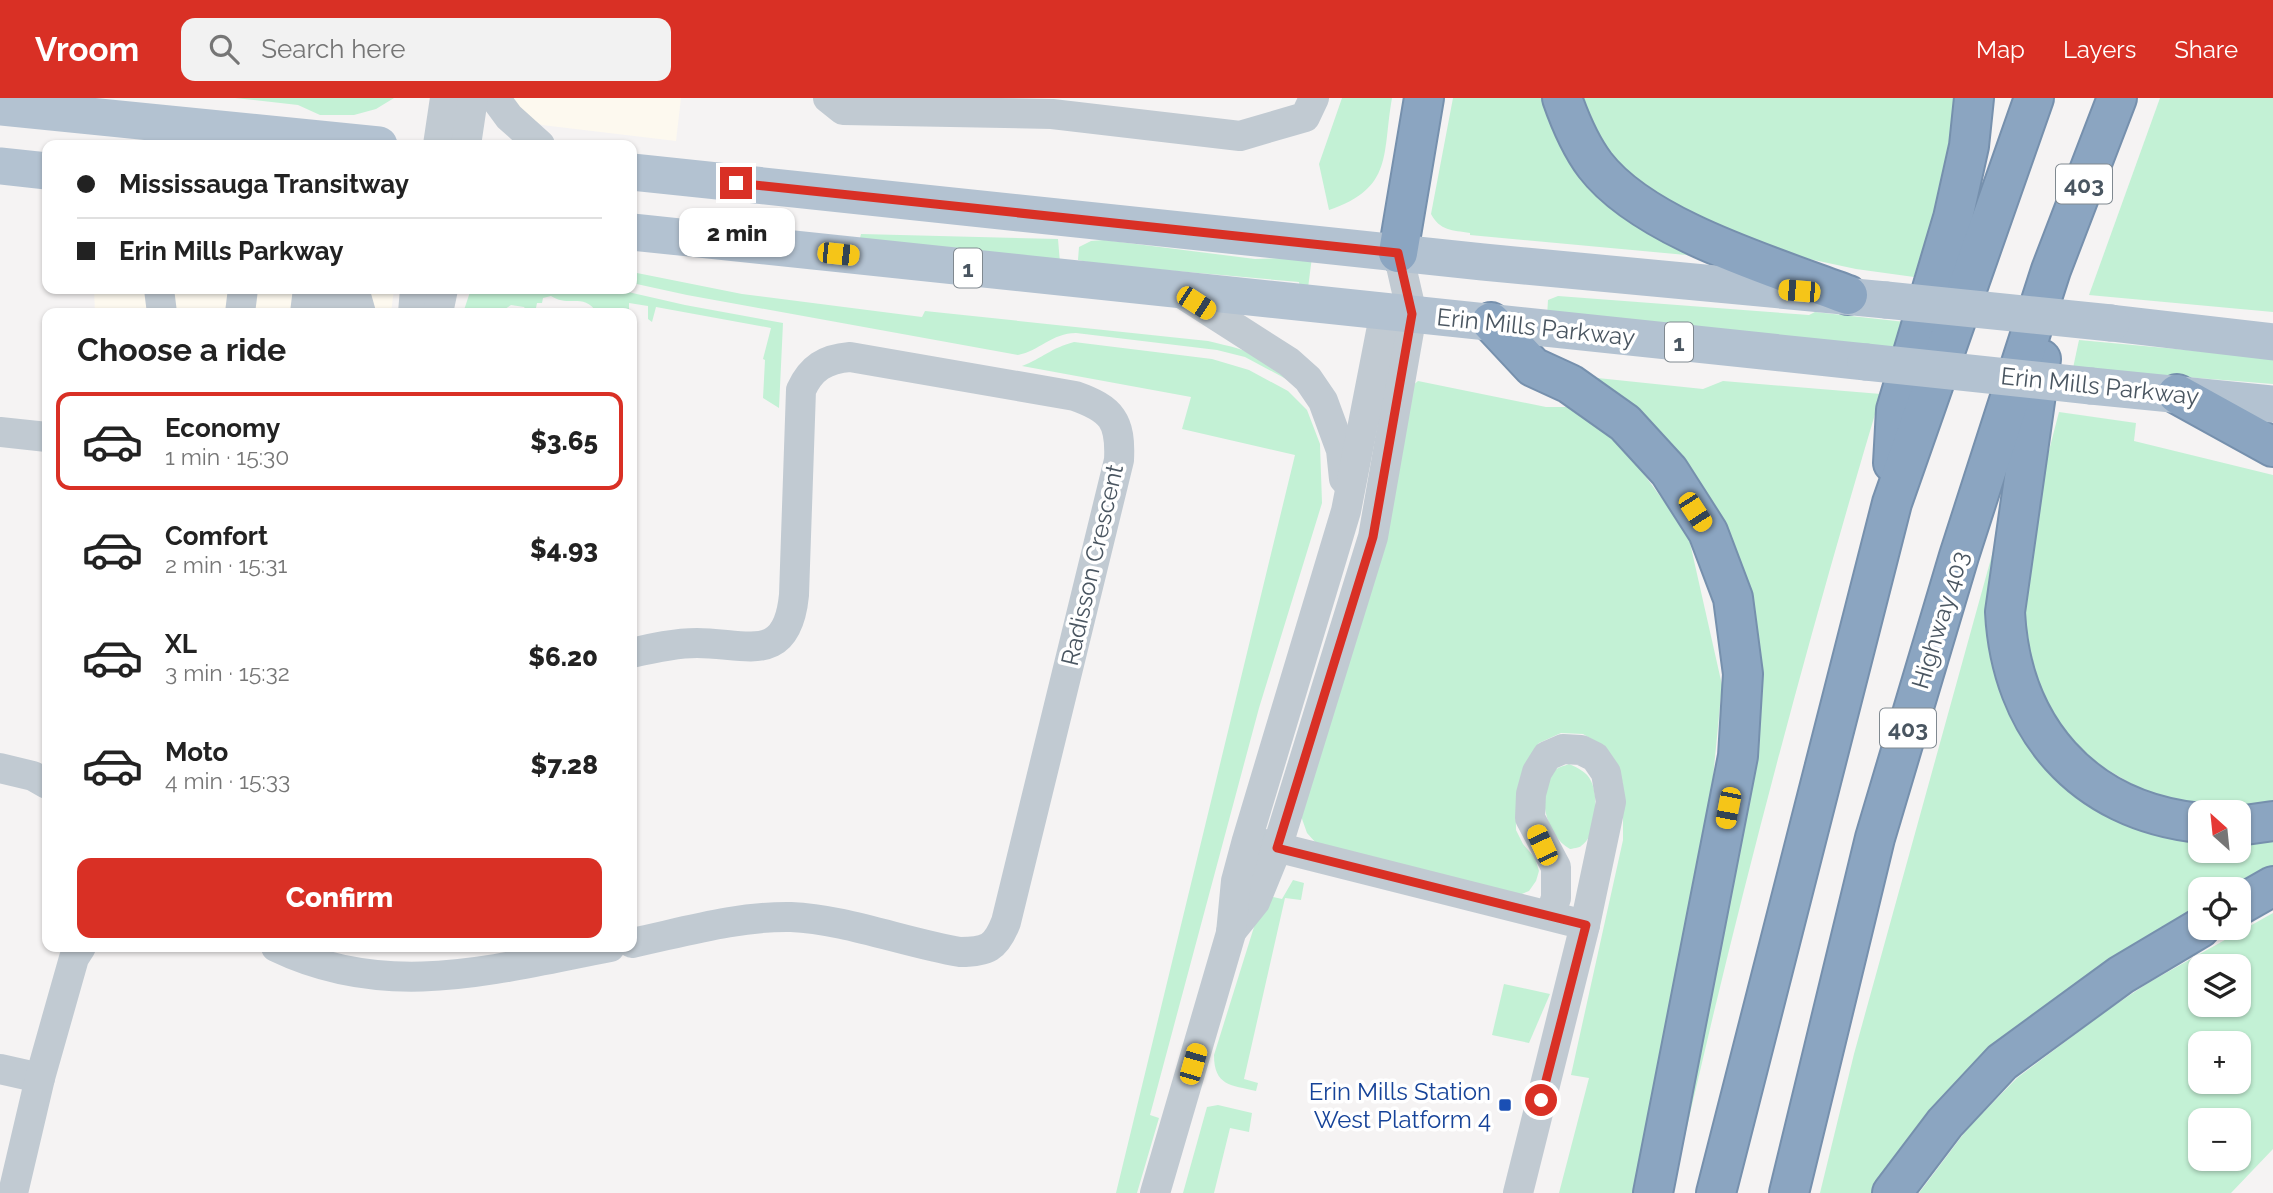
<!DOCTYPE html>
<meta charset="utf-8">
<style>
:root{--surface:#fff;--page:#f2f2f2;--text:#222;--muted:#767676;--line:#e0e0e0;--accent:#d93025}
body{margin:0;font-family:Raleway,sans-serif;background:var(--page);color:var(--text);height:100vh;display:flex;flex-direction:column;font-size:26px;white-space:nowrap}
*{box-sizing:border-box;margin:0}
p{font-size:23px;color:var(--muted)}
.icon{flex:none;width:38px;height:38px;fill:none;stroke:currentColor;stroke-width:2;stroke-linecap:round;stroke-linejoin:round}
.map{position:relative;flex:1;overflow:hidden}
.details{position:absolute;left:42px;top:210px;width:595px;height:644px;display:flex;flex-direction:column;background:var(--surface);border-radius:14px;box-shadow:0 2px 5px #0004}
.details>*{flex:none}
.hud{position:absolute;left:42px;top:42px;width:595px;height:154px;border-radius:14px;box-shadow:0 2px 5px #0004;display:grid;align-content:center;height:154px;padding:0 35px;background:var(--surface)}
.needle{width:46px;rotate:333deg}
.buttons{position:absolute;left:2188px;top:702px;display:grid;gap:14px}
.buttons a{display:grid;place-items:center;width:63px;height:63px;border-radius:14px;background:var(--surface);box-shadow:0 2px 5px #0004;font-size:35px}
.end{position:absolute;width:32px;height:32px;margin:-16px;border:9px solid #d93025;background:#fff;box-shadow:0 0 0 4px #fff}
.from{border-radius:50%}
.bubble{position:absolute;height:49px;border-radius:14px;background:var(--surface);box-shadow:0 2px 5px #0004;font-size:23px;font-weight:800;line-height:49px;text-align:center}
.car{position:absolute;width:21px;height:42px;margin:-21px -10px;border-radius:9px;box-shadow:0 0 5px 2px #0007;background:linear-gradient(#f5c518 24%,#345 0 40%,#f5c518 0 76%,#345 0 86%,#f5c518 0)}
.hud b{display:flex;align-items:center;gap:24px;height:66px;font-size:26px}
.hud b+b{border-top:2px solid var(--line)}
.hud i{width:18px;height:18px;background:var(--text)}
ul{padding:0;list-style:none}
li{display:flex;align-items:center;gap:21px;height:98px;margin:0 14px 10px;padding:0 21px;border:4px solid transparent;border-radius:14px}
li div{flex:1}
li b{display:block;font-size:26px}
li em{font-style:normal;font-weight:800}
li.on{border-color:var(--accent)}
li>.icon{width:63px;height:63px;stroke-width:1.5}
h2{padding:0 35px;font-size:32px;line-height:84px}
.button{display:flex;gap:14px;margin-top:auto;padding:14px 35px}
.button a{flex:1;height:80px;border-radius:14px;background:var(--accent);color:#fff;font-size:28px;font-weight:800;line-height:80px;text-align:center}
header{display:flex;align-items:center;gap:42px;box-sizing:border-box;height:98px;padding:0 35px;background:var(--accent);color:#fff}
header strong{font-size:33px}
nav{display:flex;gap:38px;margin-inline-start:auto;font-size:24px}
.search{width:490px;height:63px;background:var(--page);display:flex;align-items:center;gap:18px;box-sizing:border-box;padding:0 24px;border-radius:14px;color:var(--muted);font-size:26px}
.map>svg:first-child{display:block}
.commercial{fill:#fdf9ef}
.green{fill:#c3f1d5;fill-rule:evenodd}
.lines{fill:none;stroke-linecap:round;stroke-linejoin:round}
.highway-casing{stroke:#7690ad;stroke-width:42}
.minor{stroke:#c1cad2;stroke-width:30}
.major{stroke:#b3c2d1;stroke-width:37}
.highway{stroke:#8ba5c1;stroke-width:38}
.major-bridge{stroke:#b3c2d1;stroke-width:37}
.route{stroke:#d93025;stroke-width:9}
.transit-dot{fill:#1a4fb4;stroke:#fff;stroke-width:2.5}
.labels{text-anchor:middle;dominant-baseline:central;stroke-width:7;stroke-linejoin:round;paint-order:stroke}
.shield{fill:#fff;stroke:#808990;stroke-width:2}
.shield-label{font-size:23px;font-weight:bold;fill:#4a5661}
.street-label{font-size:24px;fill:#4a5661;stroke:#fff}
.transit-label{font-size:24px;fill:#164399;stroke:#fff;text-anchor:end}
</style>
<header>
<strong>Vroom</strong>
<div class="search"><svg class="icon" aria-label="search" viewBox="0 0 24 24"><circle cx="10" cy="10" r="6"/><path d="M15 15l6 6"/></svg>Search here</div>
<nav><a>Map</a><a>Layers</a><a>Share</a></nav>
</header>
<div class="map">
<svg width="2273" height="1095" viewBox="0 0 2273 1095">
<rect width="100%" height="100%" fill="#f5f3f3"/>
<g class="commercial">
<polygon points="511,0 681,0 676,43 542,27 528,19"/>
<polygon points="94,191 394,191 391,215 95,215"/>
</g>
<g class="green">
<polygon points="235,0 394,0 376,11 354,17 320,17 298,7"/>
<path d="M1342,0H1392C1382,56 1394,90 1329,112L1319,66Z"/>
<path d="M1453,0H1551L1697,158L1470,137V135C1452,132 1440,133 1431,116Z"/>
<path d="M1576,0H1958C1953,61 1932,120 1914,179L1856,171L1781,155L1659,102L1598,48Z"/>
<polygon points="2160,0 2273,0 2273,214 2089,197"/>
<polygon points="861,136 1058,141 1060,165 859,144"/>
<polygon points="1104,142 1255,161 1312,159 1308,190 1300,190 1299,184 1097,166 1078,162 1079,149 1091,143"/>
<path d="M632,174L742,196L922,219L925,213L1208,243C1245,252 1261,254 1288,282L1245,259L1217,252L1076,235C1052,235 1039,253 1018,257L687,197L632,185Z"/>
<path d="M471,191H615L685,207L783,225L779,310L763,300L765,262L763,261L771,230L656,209L652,224L648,221V208L629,205V215H597C584,194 569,210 551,198L543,200L542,205H537L535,215H528L524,209L511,207L499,215H463Z"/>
<polygon points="1558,198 1809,217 1815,214 1905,224 1895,251 1547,219 1548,202"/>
<polygon points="2079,242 2273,260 2273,286 2073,270"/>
<path d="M1074,244L1212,261L1249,272L1288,293L1307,312L1320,346L1322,405L1259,610L1150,1017L1159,1020L1137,1095H1116L1295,357L1182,331L1191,299L1022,268C1043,260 1051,250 1074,244Z"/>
<path d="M1588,279L1703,291L1723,283L1881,296C1802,560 1732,826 1672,1095L1746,502Z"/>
<polygon points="1418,283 1546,309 1571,309 1626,352 1688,436 1722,587 1707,742 1637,1095 1559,1095 1589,980 1571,977 1623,742 1623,686 1617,669 1605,649 1583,636 1561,635 1539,645 1526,668 1516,703 1516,732 1523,746 1535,760 1539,773 1536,783 1529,793 1517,798 1316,745 1307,735 1301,718 1412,288"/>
<path d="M2059,314L2136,325L2134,343L2273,377V702C2220,716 2172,710 2125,682C2105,671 2085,658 2070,640C2041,607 2023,551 2022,507C2021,493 2025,478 2026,465C2033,413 2046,364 2059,314Z"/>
<polygon points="1995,446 2001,447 2021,614 2200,737 2200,752 2238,752 2238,737 2273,732 2273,770 2238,791 2200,791 2200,814 1877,1095 1820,1095 1854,956"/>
<path d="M1569,666C1578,670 1587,674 1591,683C1599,699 1597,738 1581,748C1581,749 1571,751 1570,751C1547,739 1534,693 1554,673C1558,669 1564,668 1569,666Z"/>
<path d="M1293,782L1304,785L1301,802L1285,800L1244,981L1258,985L1256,993C1231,987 1214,988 1214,957L1264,797L1282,801Z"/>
<path d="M2273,815V1051L2231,1095H1919L1968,1030L2017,980L2106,913L2148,885ZM2200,868H2238V906H2200ZM2200,945H2238V984H2200ZM2200,1022H2238V1060H2200Z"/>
<polygon points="1504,886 1550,896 1529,945 1492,937"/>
<polygon points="1218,1007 1252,1015 1249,1034 1230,1030 1214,1095 1183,1095 1207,1009"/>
</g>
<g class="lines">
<defs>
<g id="highway">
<path d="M1562,0C1570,23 1580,47 1595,67C1644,131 1774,169 1848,197"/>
<polyline points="1398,155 1424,0"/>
<polyline points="1491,224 1533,269 1570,286 1625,325 1669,373 1708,434 1733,500 1743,576 1738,658 1653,1095"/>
<path d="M2041,261L2005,514C2011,629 2082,713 2200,725"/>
<polyline points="2177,296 2273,349"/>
<polyline points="1893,365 1896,312 1953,120 1969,48 1974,0"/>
<polyline points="2238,728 2273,723"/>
<polyline points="2238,808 2273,788"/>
<polyline points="1716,1095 1892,405 2034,0"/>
<polyline points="1789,1095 1875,740 1959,458 2051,172 2117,0"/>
<polyline points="1892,1095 1945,1025 2002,964 2121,877 2200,830"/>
</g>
</defs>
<use href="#highway" class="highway-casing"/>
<g class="minor">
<polyline points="495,0 509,19 540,47"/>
<polyline points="828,0 843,12 1052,16 1240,38 1305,19 1314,0"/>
<polyline points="438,47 445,0"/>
<polyline points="466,47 473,0"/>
<polyline points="159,191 162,215"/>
<polyline points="1175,191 1289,264 1308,281 1323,303 1341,352 1344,381"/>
<polyline points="240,215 243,191"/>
<polyline points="305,215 308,191"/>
<path d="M324,215C327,202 333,197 346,195L357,201L361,215"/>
<polyline points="413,215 415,191"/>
<polyline points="438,215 443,191"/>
<polyline points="0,334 47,339"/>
<path d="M632,555C653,550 675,545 697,545C746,545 787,568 794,497L801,292C811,270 825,261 850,259L1075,298C1112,311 1121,323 1119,362L1006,824C996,850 987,854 960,854C906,845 844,821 791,819C738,818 684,834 632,845"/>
<polyline points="0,670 33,678 47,686"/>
<polyline points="1260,745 1585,827 1518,1095"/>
<polyline points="1550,817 1556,800 1556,769 1530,720 1531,696 1537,674 1547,658 1563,651 1581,652 1595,659 1606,675 1611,704 1585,827"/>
<polyline points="1231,834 1255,804 1277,750 1373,439 1412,216 1398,155"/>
<path d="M276,849C388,903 495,871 610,849"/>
<polyline points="0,971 40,980"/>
<polyline points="13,1095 40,980 74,860 81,849"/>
<polyline points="1155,1095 1231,835 1236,783 1247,742 1346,413 1385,213"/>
</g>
<g class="major">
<polyline points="0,9 379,47"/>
<polyline points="0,68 47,73"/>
<polyline points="632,74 1483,164 1886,202"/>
<polyline points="632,134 1866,264"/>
<polyline points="2111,225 2273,244"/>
<polyline points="2091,288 2273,306"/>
</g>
<use href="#highway" class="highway"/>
<g class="major-bridge">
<polyline points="1886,202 2111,225"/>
<polyline points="1866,264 2091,288"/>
</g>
</g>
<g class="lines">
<polyline class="route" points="736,85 1398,155 1412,216 1373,439 1277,750 1586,827 1541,1002"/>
</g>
<rect class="transit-dot" x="1498" y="1000" width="14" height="14" rx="3.5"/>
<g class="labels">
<g class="shield">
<rect x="2056" y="66.5" width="56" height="39" rx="5"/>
<rect x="954" y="150.5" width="28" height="39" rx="5"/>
<rect x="1665" y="224.5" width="28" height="39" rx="5"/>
<rect x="1880" y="610.5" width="56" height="39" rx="5"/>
</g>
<g class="shield-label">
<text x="2084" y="86">403</text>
<text x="968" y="170">1</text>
<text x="1679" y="244">1</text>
<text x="1908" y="630">403</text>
</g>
<g class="street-label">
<text transform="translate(1536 229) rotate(6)">Erin Mills Parkway</text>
<text transform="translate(2100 288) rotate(6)">Erin Mills Parkway</text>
<text transform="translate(1092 467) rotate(-77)">Radisson Crescent</text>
<text transform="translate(1940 522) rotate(-73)">Highway 403</text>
</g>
<g class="transit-label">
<text x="1491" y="993">Erin Mills Station<tspan x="1491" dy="28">West Platform 4</tspan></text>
</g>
</g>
</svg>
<div class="buttons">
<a><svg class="needle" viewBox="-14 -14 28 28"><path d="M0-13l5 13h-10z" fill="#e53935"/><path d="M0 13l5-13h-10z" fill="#767676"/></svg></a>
<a><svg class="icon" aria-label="locate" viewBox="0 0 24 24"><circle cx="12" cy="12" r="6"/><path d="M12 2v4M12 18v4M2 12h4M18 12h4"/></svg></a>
<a><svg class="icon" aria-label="layers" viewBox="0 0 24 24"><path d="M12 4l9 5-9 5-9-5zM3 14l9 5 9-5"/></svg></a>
<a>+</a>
<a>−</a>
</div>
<i class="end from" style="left:1541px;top:1002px"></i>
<i class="end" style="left:736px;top:85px"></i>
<div class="bubble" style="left:679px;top:110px;width:116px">2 min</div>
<i class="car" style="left:838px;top:156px;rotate:96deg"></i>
<i class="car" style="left:1799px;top:193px;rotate:275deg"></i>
<i class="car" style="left:1196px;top:205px;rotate:123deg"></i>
<i class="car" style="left:1695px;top:414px;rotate:147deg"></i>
<i class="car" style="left:1728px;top:710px;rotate:191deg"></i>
<i class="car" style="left:1542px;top:747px;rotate:335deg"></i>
<i class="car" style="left:1193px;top:966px;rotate:16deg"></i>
<div class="hud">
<b><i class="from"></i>Mississauga Transitway</b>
<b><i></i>Erin Mills Parkway</b>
</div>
<section class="details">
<h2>Choose a ride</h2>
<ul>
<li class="on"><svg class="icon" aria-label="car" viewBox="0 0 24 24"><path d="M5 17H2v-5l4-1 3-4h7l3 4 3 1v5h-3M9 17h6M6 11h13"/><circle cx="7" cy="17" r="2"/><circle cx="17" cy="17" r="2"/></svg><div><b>Economy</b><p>1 min · 15:30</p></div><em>$3.65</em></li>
<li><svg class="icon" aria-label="car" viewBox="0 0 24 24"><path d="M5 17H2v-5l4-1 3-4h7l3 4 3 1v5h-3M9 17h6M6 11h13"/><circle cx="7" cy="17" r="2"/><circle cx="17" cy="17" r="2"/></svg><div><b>Comfort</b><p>2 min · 15:31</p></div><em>$4.93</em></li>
<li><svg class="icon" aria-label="car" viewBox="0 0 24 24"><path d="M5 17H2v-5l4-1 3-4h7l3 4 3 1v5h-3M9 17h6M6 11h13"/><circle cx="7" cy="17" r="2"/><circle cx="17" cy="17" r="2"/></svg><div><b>XL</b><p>3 min · 15:32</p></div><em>$6.20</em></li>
<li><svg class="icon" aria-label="car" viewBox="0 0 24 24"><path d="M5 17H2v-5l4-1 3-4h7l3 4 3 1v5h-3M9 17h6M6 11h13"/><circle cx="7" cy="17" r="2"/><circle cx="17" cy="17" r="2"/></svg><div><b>Moto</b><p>4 min · 15:33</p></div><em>$7.28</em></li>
</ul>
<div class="button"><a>Confirm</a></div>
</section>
</div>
